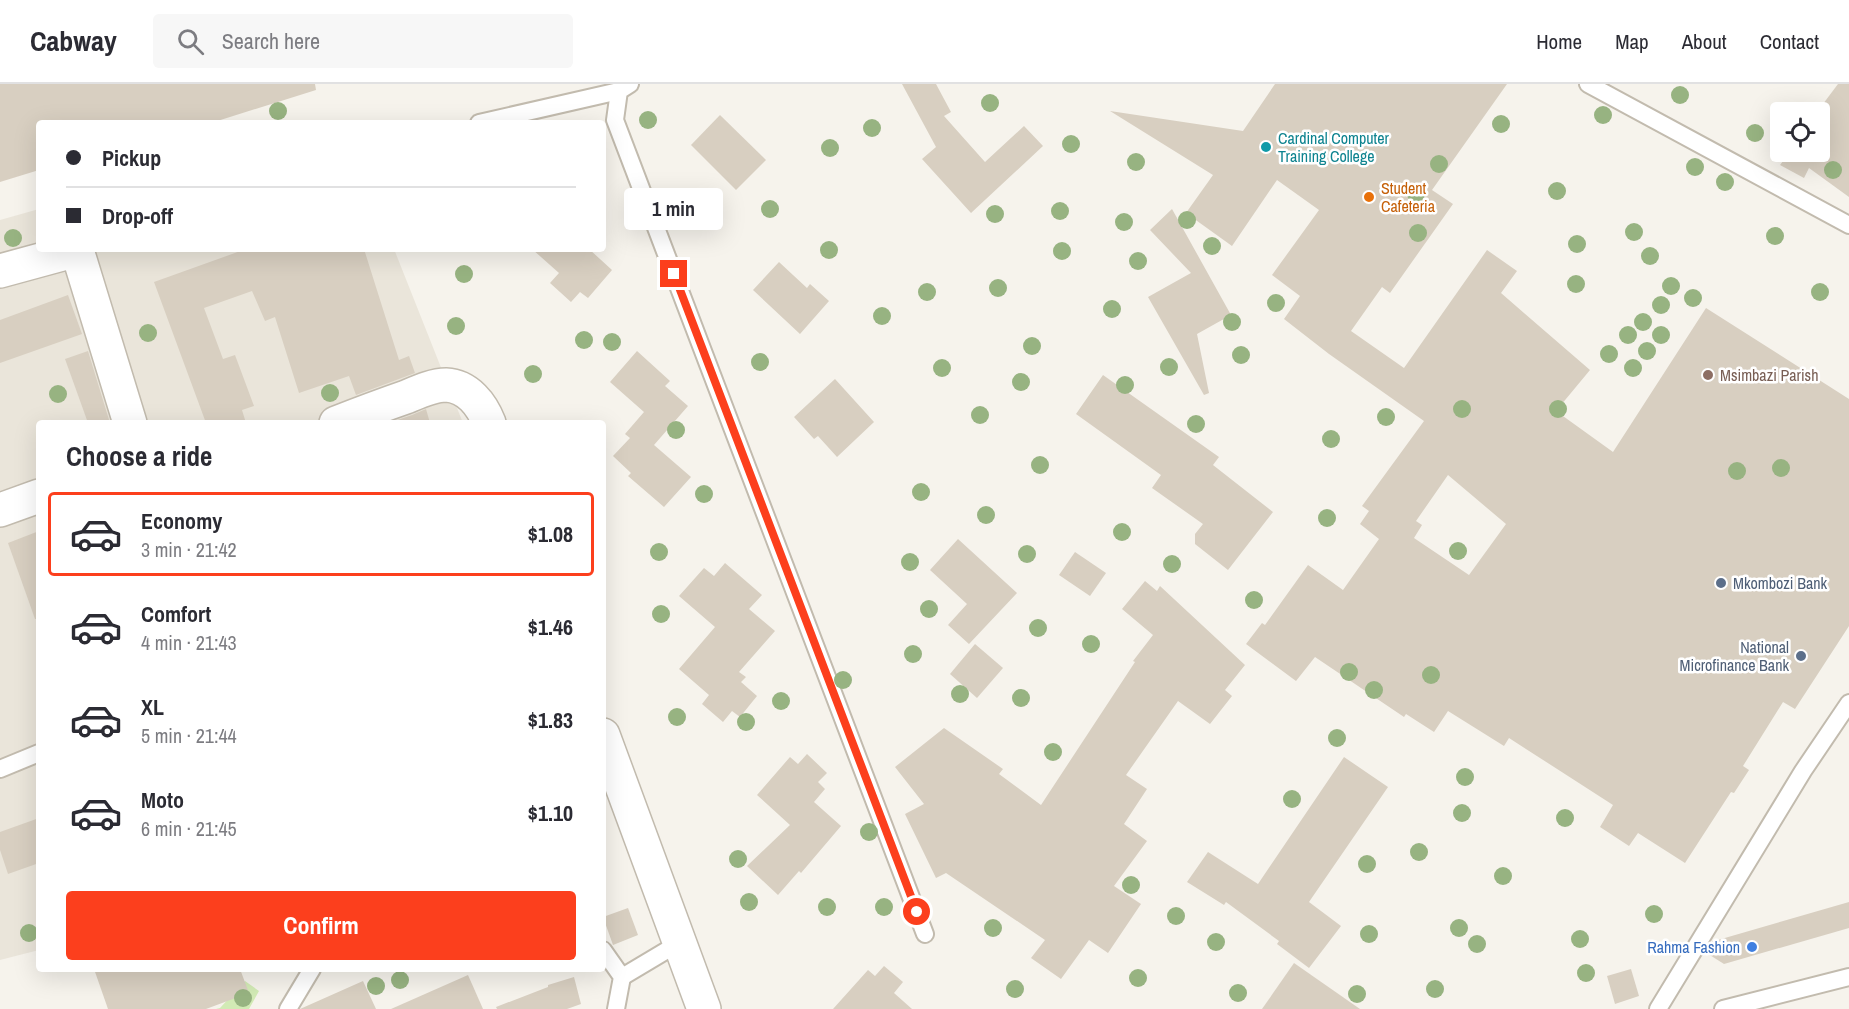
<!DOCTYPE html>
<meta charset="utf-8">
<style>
:root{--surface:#fff;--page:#f7f7f7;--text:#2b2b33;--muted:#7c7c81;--line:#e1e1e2;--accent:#fc3f1d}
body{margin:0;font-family:"Archivo Narrow",sans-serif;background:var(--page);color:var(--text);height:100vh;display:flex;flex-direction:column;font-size:22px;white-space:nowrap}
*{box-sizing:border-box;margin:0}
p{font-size:20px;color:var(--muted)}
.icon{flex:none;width:33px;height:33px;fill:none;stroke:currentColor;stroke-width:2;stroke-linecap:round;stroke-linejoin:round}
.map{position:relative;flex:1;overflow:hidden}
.sheet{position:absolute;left:36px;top:336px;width:570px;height:552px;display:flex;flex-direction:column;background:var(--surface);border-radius:6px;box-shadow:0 6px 24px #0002}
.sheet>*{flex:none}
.hud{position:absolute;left:36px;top:36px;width:570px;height:132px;border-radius:6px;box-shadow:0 6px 24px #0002;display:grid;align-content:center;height:132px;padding:0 30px;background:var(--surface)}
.tools{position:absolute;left:1770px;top:18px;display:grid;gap:12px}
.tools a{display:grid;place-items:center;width:60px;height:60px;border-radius:6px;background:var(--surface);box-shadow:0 6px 24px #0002;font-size:30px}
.end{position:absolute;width:27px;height:27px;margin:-14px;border:8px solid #fc3f1d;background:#fff;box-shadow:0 0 0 3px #fff}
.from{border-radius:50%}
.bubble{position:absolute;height:42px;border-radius:6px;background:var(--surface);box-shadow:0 6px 24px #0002;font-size:20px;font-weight:700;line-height:42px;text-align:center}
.hud b{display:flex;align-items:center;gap:21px;height:57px;font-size:22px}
.hud b+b{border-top:2px solid var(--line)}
.hud i{width:15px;height:15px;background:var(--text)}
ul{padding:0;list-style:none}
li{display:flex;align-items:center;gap:18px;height:84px;margin:0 12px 9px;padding:0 18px;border:3px solid transparent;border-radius:6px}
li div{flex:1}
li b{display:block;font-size:22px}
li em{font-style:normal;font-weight:700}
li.current{border-color:var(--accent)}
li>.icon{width:54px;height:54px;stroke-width:1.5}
h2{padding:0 30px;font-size:27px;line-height:72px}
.action{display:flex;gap:12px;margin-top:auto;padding:12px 30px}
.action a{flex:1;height:69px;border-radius:6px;background:var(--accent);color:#fff;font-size:24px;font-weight:700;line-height:69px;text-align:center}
header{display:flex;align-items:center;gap:36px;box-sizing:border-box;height:84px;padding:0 30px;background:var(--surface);border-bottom:2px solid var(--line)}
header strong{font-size:28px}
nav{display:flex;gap:33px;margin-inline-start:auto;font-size:21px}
.search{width:420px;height:54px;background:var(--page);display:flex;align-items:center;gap:15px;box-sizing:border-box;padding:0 21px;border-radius:6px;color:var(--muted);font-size:22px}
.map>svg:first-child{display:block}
.residential{fill:#eae5da}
.green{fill:#d2eab5}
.building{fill:#d8cfc1;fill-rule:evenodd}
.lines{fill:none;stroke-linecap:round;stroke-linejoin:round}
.lane-casing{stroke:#c2bbae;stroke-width:20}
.street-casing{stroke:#c2bbae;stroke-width:36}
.lane{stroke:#fff;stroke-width:16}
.street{stroke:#fff;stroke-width:33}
.tree{fill:#97b381}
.route{stroke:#fc3f1d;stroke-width:8}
.culture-dot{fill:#0f9aa8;stroke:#fff;stroke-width:2}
.food-dot{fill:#e8710a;stroke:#fff;stroke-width:2}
.education-dot{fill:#8d6e63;stroke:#fff;stroke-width:2}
.service-dot{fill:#5c6f8a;stroke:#fff;stroke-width:2}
.shop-dot{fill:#3f7fe0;stroke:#fff;stroke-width:2}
.labels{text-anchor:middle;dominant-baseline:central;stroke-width:5;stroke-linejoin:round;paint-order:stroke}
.culture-label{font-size:16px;fill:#0d838f;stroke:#fff;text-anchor:start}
.food-label{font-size:16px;fill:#c56008;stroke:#fff;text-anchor:start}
.education-label{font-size:16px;fill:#785e54;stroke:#fff;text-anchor:start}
.service-label{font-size:16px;fill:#4e5e75;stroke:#fff;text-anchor:start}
.shop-label{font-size:16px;fill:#366cbe;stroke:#fff;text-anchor:end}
</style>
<header>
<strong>Cabway</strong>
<div class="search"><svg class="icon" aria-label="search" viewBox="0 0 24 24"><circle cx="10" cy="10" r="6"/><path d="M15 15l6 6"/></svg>Search here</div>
<nav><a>Home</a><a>Map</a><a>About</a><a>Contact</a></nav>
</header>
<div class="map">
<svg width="1849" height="925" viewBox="0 0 1849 925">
<rect width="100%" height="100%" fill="#f6f3ec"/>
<polygon class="residential" points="39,125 39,165 394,165 463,339 39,339 39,866 0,876 0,136"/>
<polygon class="green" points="245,897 259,907 249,925 216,925 220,924"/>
<g class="building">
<polygon points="0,0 315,0 316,6 211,39 39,39 39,86 0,98"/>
<polygon points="902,0 936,0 951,28 944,32 985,78 1024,42 1043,62 971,129 922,75 936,63"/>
<path d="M1275,0H1507L1432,106L1453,120L1390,209L1382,203L1351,247L1404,284L1487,166L1517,187L1501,209L1590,286L1556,327L1613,368L1706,224L1849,315V542L1795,625L1783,618L1743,682L1749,686L1734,709L1731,708L1685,779L1638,749L1629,762L1600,743L1613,721L1509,654L1504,662L1448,627L1434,648L1406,630L1404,633L1315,573L1296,597L1246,560L1262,539L1265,541L1308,481L1343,506L1379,455L1360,440L1369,427L1362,422L1424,337L1329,270L1284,235L1300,212L1272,191L1319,126L1277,96L1232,162L1186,129L1213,91L1110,27L1243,47ZM1448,391L1506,440L1469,491L1414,454L1422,441L1416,437Z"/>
<polygon points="1838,0 1849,0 1849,113 1809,84 1804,94 1780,81 1790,68 1820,68 1820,28 1817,28"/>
<polygon points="720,31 766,76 736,106 691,61"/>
<polygon points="1172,125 1231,231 1197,250 1209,309 1204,311 1148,213 1191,189 1150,146"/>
<polygon points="246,165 364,165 399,276 409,272 415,289 356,311 349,292 299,309 275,233 265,237 252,207 204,224 223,275 235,271 254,322 242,326 246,339 206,339 154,198"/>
<polygon points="532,165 589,165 612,186 588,214 580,208 571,218 550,199 559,189"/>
<polygon points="779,178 807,204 810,200 829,217 800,250 753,206"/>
<polygon points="68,211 82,250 0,279 0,236"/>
<polygon points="88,267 110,339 88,339 65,275"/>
<polygon points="637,267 670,297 665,302 688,322 654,361 691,393 664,423 628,392 631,389 613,372 630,354 625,350 644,328 610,298"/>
<polygon points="1103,291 1219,373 1213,381 1273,428 1228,486 1195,460 1195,450 1203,440 1152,404 1161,391 1076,330"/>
<polygon points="835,295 874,338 837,373 818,352 814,355 794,333"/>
<polygon points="426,325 430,339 389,339 412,331"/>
<polygon points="39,447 39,535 35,535 8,459"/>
<polygon points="958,455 1017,509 969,560 948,541 967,520 930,486"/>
<polygon points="1075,468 1106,489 1090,512 1059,491"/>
<polygon points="725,479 762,511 749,525 775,547 739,588 746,593 741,598 757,612 740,633 732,627 723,638 702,620 709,611 679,585 715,543 679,512 704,484 714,492"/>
<polygon points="1145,497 1157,507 1160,502 1245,581 1225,606 1232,612 1210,640 1178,617 1126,691 1147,705 1124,740 1147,757 1114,802 1141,820 1108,869 1089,856 1061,895 1031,874 1045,856 946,789 936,794 905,730 924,720 895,683 944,644 1003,685 999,690 1041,721 1135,578 1133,577 1153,551 1122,525"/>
<polygon points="975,560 1003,584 977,614 950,590"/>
<polygon points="807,670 827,689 818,698 825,705 814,718 841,742 801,789 799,787 778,811 747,782 790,741 757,711 790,673 798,680"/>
<polygon points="1344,673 1388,703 1309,818 1341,842 1309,884 1277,860 1279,857 1226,818 1224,821 1187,798 1208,768 1258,800"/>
<polygon points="39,734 39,779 8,790 0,766 0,748"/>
<polygon points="1849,818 1849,844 1724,880 1705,868 1711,858"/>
<polygon points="628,824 638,851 613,861 603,833"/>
<polygon points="1294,879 1360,925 1262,925"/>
<polygon points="884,882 903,898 894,909 912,925 833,925 868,886 875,892"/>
<polygon points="94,885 240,885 249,909 206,925 108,925"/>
<polygon points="1631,885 1639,912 1615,920 1607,892"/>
<polygon points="468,891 483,925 391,925"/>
<polygon points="574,893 581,920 567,925 497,925 496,923 548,903 548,901"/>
<polygon points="363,897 376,925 300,925"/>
</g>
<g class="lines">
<defs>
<g id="lane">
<polyline points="630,0 619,7 615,36 925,850"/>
<polyline points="1588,0 1849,141"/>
<polyline points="479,39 619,7"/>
<polyline points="0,685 39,669"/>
<polyline points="603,866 622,893 616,925"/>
<polyline points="622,893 679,859"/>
<polyline points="288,925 312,885"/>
<polyline points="1658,925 1803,687 1849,619"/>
<polyline points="1723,925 1849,893"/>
</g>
<g id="street">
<polyline points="0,187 77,166 130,339"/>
<path d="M336,339C359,330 383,321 406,313C418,308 433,301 446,301C468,302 482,321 489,339"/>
<polyline points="0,426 39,412"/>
<polyline points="603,651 704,925"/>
</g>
</defs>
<use href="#lane" class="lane-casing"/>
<use href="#street" class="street-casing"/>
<use href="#lane" class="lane"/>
<use href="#street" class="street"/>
</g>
<g class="tree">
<circle cx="1680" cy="11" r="9"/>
<circle cx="990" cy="19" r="9"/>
<circle cx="278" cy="27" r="9"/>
<circle cx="1603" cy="31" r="9"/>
<circle cx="648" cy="36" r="9"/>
<circle cx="1501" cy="40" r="9"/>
<circle cx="872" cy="44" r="9"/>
<circle cx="1755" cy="49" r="9"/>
<circle cx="1071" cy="60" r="9"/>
<circle cx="830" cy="64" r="9"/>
<circle cx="1136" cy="78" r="9"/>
<circle cx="1439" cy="80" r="9"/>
<circle cx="1695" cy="83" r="9"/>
<circle cx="1833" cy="86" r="9"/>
<circle cx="1725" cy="98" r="9"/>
<circle cx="1557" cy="107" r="9"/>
<circle cx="1416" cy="110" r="9"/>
<circle cx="770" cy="125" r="9"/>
<circle cx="1060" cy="127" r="9"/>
<circle cx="995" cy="130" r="9"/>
<circle cx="682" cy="131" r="9"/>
<circle cx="1187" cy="136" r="9"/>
<circle cx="1124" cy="138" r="9"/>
<circle cx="1634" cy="148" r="9"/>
<circle cx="1418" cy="149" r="9"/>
<circle cx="1775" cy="152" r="9"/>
<circle cx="13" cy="154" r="9"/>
<circle cx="1577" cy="160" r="9"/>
<circle cx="1212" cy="162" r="9"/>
<circle cx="829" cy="166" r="9"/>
<circle cx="1062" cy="167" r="9"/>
<circle cx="1650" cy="172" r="9"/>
<circle cx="1138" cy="177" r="9"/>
<circle cx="464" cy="190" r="9"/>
<circle cx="1576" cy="200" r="9"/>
<circle cx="1671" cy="202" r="9"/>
<circle cx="998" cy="204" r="9"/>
<circle cx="927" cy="208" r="9"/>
<circle cx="1820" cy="208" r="9"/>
<circle cx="1693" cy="214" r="9"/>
<circle cx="1276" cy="219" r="9"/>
<circle cx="1661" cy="221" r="9"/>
<circle cx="1112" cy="225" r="9"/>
<circle cx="882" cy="232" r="9"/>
<circle cx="1232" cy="238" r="9"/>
<circle cx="1643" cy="238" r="9"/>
<circle cx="456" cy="242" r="9"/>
<circle cx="148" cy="249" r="9"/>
<circle cx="1628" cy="251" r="9"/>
<circle cx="1661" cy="251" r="9"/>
<circle cx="584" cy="256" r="9"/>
<circle cx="612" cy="258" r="9"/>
<circle cx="1032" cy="262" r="9"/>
<circle cx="1647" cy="267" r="9"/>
<circle cx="1609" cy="270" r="9"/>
<circle cx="1241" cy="271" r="9"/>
<circle cx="760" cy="278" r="9"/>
<circle cx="1169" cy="283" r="9"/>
<circle cx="942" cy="284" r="9"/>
<circle cx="1633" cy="284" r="9"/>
<circle cx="533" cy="290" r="9"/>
<circle cx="1021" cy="298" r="9"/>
<circle cx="1125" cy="301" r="9"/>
<circle cx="330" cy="309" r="9"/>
<circle cx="58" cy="310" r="9"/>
<circle cx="1462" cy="325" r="9"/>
<circle cx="1558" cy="325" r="9"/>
<circle cx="980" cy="331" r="9"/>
<circle cx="1386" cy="333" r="9"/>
<circle cx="1196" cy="340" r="9"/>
<circle cx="676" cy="346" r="9"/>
<circle cx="1331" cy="355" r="9"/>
<circle cx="1040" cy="381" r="9"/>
<circle cx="1781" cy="384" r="9"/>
<circle cx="1737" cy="387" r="9"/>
<circle cx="921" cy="408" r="9"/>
<circle cx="704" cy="410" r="9"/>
<circle cx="986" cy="431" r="9"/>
<circle cx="1327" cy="434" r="9"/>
<circle cx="1122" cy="448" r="9"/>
<circle cx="1458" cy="467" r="9"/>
<circle cx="659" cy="468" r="9"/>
<circle cx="1027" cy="470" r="9"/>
<circle cx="910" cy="478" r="9"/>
<circle cx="1172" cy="480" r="9"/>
<circle cx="1254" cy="516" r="9"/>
<circle cx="929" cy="525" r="9"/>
<circle cx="661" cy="530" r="9"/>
<circle cx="1038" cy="544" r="9"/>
<circle cx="1091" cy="560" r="9"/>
<circle cx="913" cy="570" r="9"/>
<circle cx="1349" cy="588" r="9"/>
<circle cx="1431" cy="591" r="9"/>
<circle cx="843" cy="596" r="9"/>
<circle cx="1374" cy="606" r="9"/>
<circle cx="960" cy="610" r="9"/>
<circle cx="1021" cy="614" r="9"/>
<circle cx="781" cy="617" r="9"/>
<circle cx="677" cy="633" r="9"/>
<circle cx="746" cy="638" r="9"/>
<circle cx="1337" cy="654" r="9"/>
<circle cx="1053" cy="668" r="9"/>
<circle cx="1465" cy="693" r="9"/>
<circle cx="1292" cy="715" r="9"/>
<circle cx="1462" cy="729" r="9"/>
<circle cx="1565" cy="734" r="9"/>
<circle cx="869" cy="748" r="9"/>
<circle cx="1419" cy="768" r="9"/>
<circle cx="738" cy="775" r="9"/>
<circle cx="1367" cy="780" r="9"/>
<circle cx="1503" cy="792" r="9"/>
<circle cx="1131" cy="801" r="9"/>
<circle cx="749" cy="818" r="9"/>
<circle cx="827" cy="823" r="9"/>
<circle cx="884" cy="823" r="9"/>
<circle cx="1654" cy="830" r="9"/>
<circle cx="1176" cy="832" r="9"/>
<circle cx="993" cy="844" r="9"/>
<circle cx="1459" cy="844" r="9"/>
<circle cx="29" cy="849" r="9"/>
<circle cx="1369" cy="850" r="9"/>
<circle cx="1580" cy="855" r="9"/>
<circle cx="1216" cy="858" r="9"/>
<circle cx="1477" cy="860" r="9"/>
<circle cx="1586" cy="889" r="9"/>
<circle cx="1138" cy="894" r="9"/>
<circle cx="400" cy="896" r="9"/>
<circle cx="376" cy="902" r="9"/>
<circle cx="1015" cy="905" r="9"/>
<circle cx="1435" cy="905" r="9"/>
<circle cx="1238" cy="909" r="9"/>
<circle cx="1357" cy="910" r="9"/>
<circle cx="243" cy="914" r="9"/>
</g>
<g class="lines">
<polyline class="route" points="674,190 917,828"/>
</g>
<circle class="culture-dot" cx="1266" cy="63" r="6"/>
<circle class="food-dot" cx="1369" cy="113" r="6"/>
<circle class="education-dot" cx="1708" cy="291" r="6"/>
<g class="service-dot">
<circle cx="1721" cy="499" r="6"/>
<circle cx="1801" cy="572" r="6"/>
</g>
<circle class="shop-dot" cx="1752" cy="863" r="6"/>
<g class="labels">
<g class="culture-label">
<text x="1278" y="54">Cardinal Computer<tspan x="1278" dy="18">Training College</tspan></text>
</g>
<g class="food-label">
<text x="1381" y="104">Student<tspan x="1381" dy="18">Cafeteria</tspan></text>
</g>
<g class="education-label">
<text x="1720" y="291">Msimbazi Parish</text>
</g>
<g class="service-label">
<text x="1733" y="499">Mkombozi Bank</text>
<text x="1789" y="563" text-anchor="end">National<tspan x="1789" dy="18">Microfinance Bank</tspan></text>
</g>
<g class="shop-label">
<text x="1740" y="863">Rahma Fashion</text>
</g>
</g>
</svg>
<div class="tools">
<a><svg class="icon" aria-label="locate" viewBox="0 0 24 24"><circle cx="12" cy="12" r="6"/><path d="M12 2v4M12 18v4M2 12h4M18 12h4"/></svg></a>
</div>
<i class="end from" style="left:917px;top:828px"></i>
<i class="end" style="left:674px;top:190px"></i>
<div class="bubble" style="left:624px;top:104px;width:99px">1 min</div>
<div class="hud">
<b><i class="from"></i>Pickup</b>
<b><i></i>Drop-off</b>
</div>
<section class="sheet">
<h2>Choose a ride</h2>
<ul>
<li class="current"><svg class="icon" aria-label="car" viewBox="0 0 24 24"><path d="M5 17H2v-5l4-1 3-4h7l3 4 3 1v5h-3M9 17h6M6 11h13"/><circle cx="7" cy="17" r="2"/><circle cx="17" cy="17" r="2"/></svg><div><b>Economy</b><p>3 min · 21:42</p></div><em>$1.08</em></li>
<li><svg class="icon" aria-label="car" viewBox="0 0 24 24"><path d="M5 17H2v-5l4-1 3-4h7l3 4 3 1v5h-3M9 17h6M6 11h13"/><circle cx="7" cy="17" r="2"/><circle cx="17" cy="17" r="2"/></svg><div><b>Comfort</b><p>4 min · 21:43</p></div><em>$1.46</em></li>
<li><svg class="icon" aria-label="car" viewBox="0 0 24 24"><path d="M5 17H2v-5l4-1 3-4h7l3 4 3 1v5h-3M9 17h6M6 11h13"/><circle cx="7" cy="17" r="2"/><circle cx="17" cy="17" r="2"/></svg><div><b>XL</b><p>5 min · 21:44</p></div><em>$1.83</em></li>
<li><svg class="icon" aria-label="car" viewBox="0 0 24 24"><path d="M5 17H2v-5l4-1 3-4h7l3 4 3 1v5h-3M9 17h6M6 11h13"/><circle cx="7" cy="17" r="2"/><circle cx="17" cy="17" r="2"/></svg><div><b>Moto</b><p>6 min · 21:45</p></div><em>$1.10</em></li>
</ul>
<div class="action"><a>Confirm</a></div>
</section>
</div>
